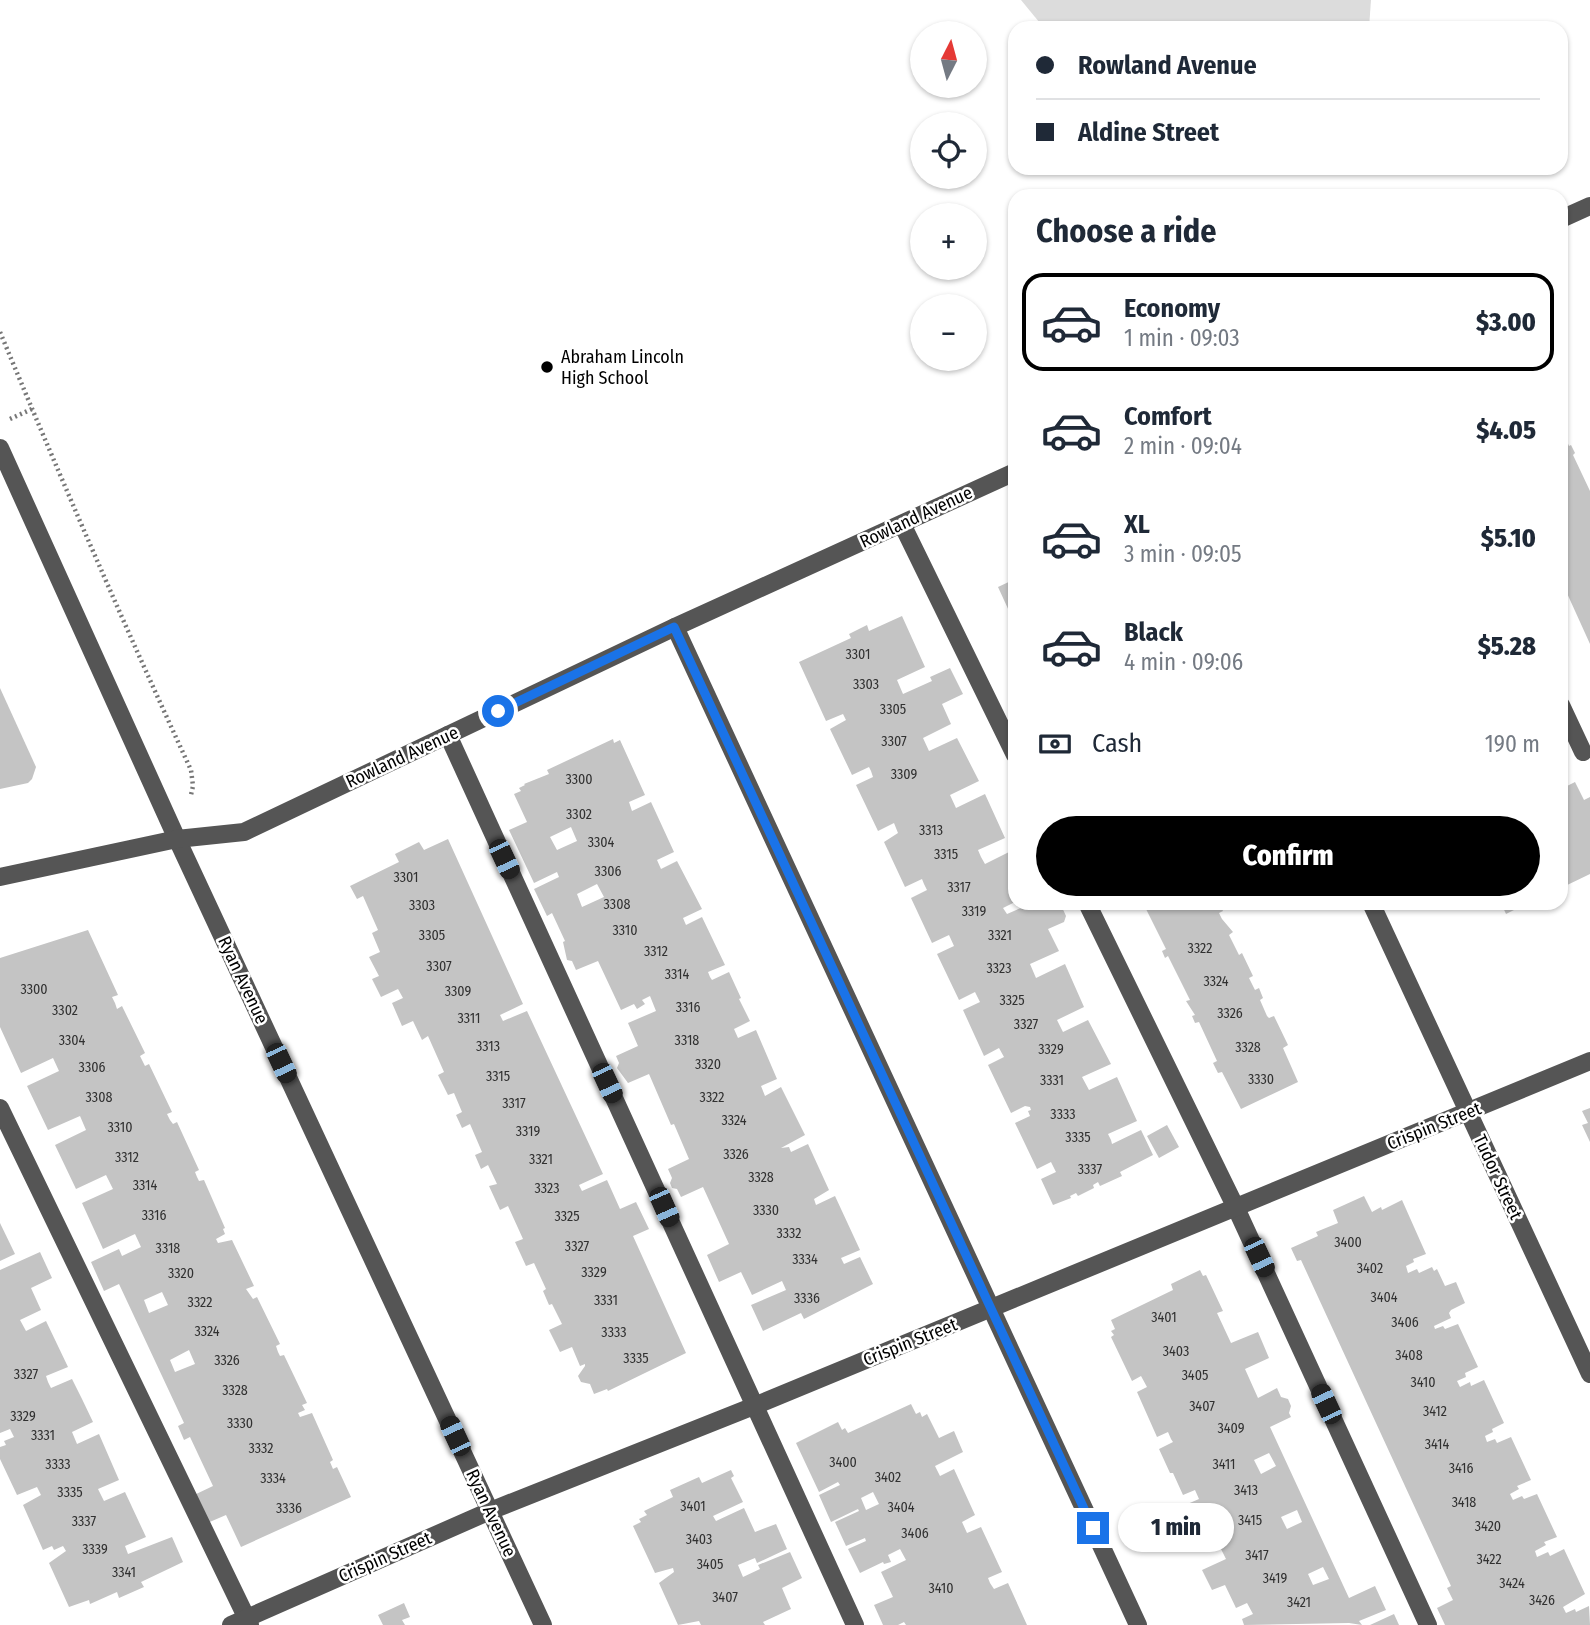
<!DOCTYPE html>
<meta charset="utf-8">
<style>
:root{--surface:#fff;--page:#f6f6f7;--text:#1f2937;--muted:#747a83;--line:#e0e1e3;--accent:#000}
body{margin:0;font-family:"Fira Sans Condensed",sans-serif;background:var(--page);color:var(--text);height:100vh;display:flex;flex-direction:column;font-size:26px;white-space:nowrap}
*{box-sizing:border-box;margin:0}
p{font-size:23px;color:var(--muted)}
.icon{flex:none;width:38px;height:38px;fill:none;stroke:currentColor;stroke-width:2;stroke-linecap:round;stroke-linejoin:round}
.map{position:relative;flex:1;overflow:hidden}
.side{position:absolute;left:1008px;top:189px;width:560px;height:721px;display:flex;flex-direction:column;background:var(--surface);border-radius:21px;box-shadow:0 2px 5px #0004}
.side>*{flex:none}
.guide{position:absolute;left:1008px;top:21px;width:560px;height:154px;border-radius:21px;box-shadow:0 2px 5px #0004;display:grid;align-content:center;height:154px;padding:0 28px;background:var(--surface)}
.needle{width:46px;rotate:6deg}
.tools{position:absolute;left:910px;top:21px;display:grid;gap:14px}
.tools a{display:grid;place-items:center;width:77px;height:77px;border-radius:50%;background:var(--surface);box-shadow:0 2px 5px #0004;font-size:35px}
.end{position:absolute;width:32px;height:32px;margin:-16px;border:9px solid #1a73e8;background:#fff;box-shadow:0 0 0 4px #fff}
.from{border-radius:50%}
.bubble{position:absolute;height:49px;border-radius:24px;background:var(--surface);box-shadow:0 2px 5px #0004;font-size:23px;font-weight:800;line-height:49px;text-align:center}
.car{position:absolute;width:21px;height:42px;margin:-21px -10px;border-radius:9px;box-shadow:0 0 5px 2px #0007;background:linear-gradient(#222 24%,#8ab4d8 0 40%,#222 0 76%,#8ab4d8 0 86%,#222 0)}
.guide b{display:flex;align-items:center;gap:24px;height:66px;font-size:26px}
.guide b+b{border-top:2px solid var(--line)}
.guide i{width:18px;height:18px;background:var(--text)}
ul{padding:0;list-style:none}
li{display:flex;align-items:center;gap:21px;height:98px;margin:0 14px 10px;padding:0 14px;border:4px solid transparent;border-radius:21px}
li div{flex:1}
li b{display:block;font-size:26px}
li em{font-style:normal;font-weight:800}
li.active{border-color:var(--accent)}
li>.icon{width:63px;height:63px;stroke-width:1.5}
h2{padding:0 28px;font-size:32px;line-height:84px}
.pay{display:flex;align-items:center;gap:18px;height:77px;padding:0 28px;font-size:26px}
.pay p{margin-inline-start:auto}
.button{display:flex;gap:14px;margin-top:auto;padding:14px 28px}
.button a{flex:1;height:80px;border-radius:42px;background:var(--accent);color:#fff;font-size:28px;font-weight:800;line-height:80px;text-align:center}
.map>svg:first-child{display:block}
.green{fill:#dcdcdc}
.building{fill:#c4c4c4;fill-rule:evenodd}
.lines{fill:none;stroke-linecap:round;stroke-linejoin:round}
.path{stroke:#777;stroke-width:4.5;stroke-dasharray:2 3.5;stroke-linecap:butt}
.minor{stroke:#555;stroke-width:18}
.route{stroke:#1a73e8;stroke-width:9}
.poi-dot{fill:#000;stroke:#fff;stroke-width:2.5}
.labels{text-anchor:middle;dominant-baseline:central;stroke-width:5;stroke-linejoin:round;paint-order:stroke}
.number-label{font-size:14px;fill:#313131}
.poi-label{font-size:18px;fill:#000;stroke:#fff;text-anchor:start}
.street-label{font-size:18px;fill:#000;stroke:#fff}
</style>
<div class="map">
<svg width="1590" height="1625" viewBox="0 0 1590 1625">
<rect width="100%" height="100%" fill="#fff"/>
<polygon class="green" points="1021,0 1371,0 1369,28 1044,28"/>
<g class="building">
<polygon points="1561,419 1567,432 1563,433 1565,437 1569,446 1571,445 1575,453 1573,455 1590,491 1590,644 1561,580"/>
<polygon points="1015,579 1015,624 998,587"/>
<polygon points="902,616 925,667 897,680 903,694 932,681 930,677 950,668 963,694 942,704 951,724 923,738 929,751 957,738 979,781 950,795 956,808 985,794 1005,838 978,850 981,857 985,864 1011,851 1015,858 1015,902 1003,908 1007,914 1032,903 1060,903 1066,916 1064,922 1048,929 1059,951 1030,964 1036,978 1065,964 1084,1007 1057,1020 1063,1032 1088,1020 1111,1064 1082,1077 1089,1090 1117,1077 1137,1121 1108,1134 1111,1140 1112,1144 1141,1130 1153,1155 1120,1172 1122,1176 1100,1186 1098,1182 1093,1185 1094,1188 1078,1196 1076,1193 1070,1196 1071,1198 1053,1205 1041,1179 1056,1172 1051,1162 1037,1169 1015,1123 1030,1116 1028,1111 1031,1110 1030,1107 1025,1106 1011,1113 988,1065 1004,1057 999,1048 984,1056 963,1010 980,1002 975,992 959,1000 937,954 954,946 949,935 932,943 911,898 927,890 924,884 922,879 905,887 884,842 898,833 894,823 878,831 856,785 873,777 871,771 869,767 852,775 830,729 846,720 843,714 826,721 799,662 851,638 849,634 867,625 869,631"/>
<polygon points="0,688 36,767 32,779 28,783 0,789"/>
<path d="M613,739L614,743L620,740L645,795L629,802L632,811L651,802L674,852L657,860L661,869L677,861L702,909L683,918L686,925L702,917L725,965L708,972L710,977L712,980L729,972L741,998L739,999L750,1021L734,1029L738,1038L756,1030L777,1079L761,1086L765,1096L781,1087L805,1135L781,1148L789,1147L791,1152L808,1144L829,1190L814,1199L816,1205L835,1196L860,1250L841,1258L844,1264L860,1257L873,1284L804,1319L801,1313L763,1331L751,1305L786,1290L782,1281L752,1295L741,1272L719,1282L707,1255L729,1244L703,1187L681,1197L677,1189L672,1188L670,1183L672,1178L668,1169L689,1159L674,1124L671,1125L649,1074L628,1083L617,1068L619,1063L616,1056L638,1046L628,1023L656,1011L650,996L642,1000L645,1004L637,1009L634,1004L621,1010L598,961L576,970L572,961L567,960L563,942L565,941L552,913L547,916L534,889L559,877L557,872L534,883L509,830L527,822L514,794L521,791L519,788L525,785L524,784L549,774L547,770ZM571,827L577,841L557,850L550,837ZM597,884L604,897L582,907L577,894Z"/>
<polygon points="1575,782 1584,800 1590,797 1590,874 1561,888 1561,789"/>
<polygon points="448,839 523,1004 500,1015 503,1021 527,1011 603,1174 579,1185 582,1191 607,1180 620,1209 636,1202 649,1229 633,1236 686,1353 608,1391 607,1389 594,1394 590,1384 581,1382 578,1376 585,1366 585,1364 580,1366 572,1347 560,1352 549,1330 562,1324 552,1304 549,1305 543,1291 546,1289 534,1263 526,1266 521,1255 515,1242 523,1239 508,1206 500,1210 489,1186 497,1184 488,1165 481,1169 475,1155 482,1152 470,1124 462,1128 456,1115 462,1112 454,1093 448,1095 438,1075 444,1072 428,1036 422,1040 413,1021 402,1026 392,1003 403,998 398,989 381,997 372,979 379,976 369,957 380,952 372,933 378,930 363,896 357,899 350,886 399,862 395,854 419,842 424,850"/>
<polygon points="1143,903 1219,903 1223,911 1219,913 1222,919 1233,932 1229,935 1239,955 1242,953 1253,976 1249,978 1255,990 1259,988 1263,998 1260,1000 1267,1016 1269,1018 1274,1016 1288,1045 1283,1048 1298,1082 1241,1109 1222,1072 1218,1073 1213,1063 1217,1061 1199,1022 1195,1023 1192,1016 1195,1015 1186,1001 1190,1000 1168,956 1165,958 1162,951 1166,949"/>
<polygon points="1501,903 1528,903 1506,914"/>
<path d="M88,930L118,995L112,997L115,1003L117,1009L122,1006L145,1053L140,1056L145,1066L149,1064L172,1112L167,1114L170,1120L173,1124L177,1122L199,1170L195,1172L197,1177L199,1181L204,1180L225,1228L223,1229L225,1234L216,1239L218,1243L232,1240L254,1286L246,1289L253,1299L257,1297L280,1344L276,1346L278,1352L280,1356L284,1355L307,1403L302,1405L305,1410L298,1413L300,1417L312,1413L333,1460L330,1462L333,1469L337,1467L351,1497L241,1547L226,1515L205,1524L192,1496L213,1486L190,1437L184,1440L178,1426L184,1423L119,1284L104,1291L91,1262L119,1249L122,1256L141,1247L135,1234L103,1249L82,1203L113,1189L106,1175L76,1189L55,1145L86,1130L80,1116L48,1130L27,1086L59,1071L53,1058L21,1073L0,1027V958ZM162,1292L168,1305L149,1313L144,1300ZM189,1350L195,1364L175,1372L170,1360Z"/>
<polygon points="1590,1108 1590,1142 1582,1125 1588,1123 1582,1111"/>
<polygon points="1167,1125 1179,1147 1159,1158 1147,1136"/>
<polygon points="1364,1196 1372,1212 1381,1207 1382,1210 1402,1200 1426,1254 1413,1259 1414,1262 1406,1266 1408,1273 1417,1269 1419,1273 1432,1267 1434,1271 1437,1269 1445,1286 1456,1282 1465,1303 1451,1310 1449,1313 1451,1318 1434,1326 1435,1329 1443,1326 1445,1329 1458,1324 1478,1367 1465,1373 1466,1377 1457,1381 1460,1387 1470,1382 1471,1386 1484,1380 1504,1423 1492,1429 1493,1432 1485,1436 1487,1442 1495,1439 1497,1443 1511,1437 1531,1480 1517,1486 1519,1489 1510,1494 1513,1500 1522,1496 1524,1499 1537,1494 1557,1537 1544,1542 1546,1545 1535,1551 1537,1557 1548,1552 1550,1556 1564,1549 1585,1594 1563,1607 1566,1613 1575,1609 1576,1612 1589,1606 1590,1625 1445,1625 1437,1608 1453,1600 1447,1588 1451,1586 1301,1260 1297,1261 1291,1248 1318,1236 1316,1232 1338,1223 1333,1210"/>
<polygon points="0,1223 15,1254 0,1261"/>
<polygon points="40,1252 52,1278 31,1288 41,1310 20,1320 26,1331 46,1321 68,1367 46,1376 48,1382 51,1388 72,1379 82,1399 93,1422 72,1432 77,1444 99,1434 119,1480 98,1489 104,1501 125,1492 146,1537 125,1546 128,1554 172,1537 183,1562 141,1582 144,1587 119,1598 117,1592 90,1604 89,1600 69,1607 49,1563 66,1551 63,1546 54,1550 52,1546 43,1550 23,1505 41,1495 37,1487 17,1495 0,1459 0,1447 6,1445 4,1441 14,1437 10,1429 0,1433 0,1270"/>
<path d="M1200,1270L1203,1276L1206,1275L1223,1311L1217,1313L1231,1343L1258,1332L1269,1358L1245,1369L1258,1398L1277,1388L1281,1397L1288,1399L1291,1406L1289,1413L1291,1417L1270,1427L1349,1598L1375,1586L1386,1610L1359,1621L1362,1625L1349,1623L1244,1625L1242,1619L1253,1614L1247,1603L1236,1608L1225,1585L1212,1590L1202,1570L1226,1559L1220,1547L1209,1552L1197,1529L1185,1505L1199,1499L1195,1490L1183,1495L1173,1473H1170L1159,1449L1173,1442L1171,1439L1168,1432L1157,1437L1137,1392L1147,1387L1141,1376L1132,1381L1111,1337L1114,1335L1111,1331L1115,1329L1111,1320L1173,1290L1171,1284ZM1269,1453L1276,1466L1261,1474L1254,1460ZM1297,1510L1302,1522L1287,1529L1281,1517ZM1323,1567L1329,1579L1313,1585L1308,1574Z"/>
<path d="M911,1404L916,1414L920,1412L922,1417L927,1414L939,1438L954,1431L963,1452L935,1466L940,1476L954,1469L975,1515L962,1522L967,1533L981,1527L1002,1572L988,1578L990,1583L994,1589L1008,1583L1027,1625H906L904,1622L898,1625H883L874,1605L893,1597L881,1572L906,1560L900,1549L888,1555L891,1562L884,1564L883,1562L860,1573L848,1549L866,1541L865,1538L846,1546L835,1522L859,1511L858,1509L831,1522L819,1495L840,1485L838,1482L819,1492L796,1443L838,1422L842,1430L845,1428L848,1433ZM873,1492L879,1504L866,1510L861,1498Z"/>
<polygon points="731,1470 734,1476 731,1478 743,1502 713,1516 716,1521 744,1508 755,1532 776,1524 787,1549 757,1563 755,1558 738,1565 743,1577 760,1569 758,1565 790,1552 802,1578 782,1588 791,1609 763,1622 765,1625 701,1625 699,1621 678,1625 659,1583 674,1572 673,1568 655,1573 633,1526 641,1522 639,1519 647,1515 644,1511 673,1497 670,1490 699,1477 702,1483"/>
<polygon points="404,1603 410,1617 402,1620 405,1625 383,1625 378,1615"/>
<polygon points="1394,1614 1399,1625 1370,1625"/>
</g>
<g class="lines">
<g class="path">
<path d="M0,332C61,479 124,625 191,770L193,786L191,795"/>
<polyline points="10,419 32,409"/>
</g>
<g class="minor">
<polyline points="1561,219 1590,206"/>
<polyline points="0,448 177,839 543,1625"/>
<polyline points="902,524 1015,755"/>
<polyline points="675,627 1138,1625"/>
<polyline points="1561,705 1583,752"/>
<polyline points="448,735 855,1625"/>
<polyline points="0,877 177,839 244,832 675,627 1015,472"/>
<polyline points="1087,903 1236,1208 1428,1625"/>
<polyline points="1371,903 1590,1374"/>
<polyline points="0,1108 250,1625"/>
<polyline points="231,1625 490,1511 754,1406 1590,1061"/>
</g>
</g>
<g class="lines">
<polyline class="route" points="498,711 674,627 1093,1528"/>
</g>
<circle class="poi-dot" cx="547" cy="367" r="7"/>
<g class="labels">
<g class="number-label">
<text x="858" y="654">3301</text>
<text x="866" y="684">3303</text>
<text x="893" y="709">3305</text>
<text x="894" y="741">3307</text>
<text x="904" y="774">3309</text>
<text x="579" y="779">3300</text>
<text x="579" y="814">3302</text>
<text x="931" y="830">3313</text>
<text x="601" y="842">3304</text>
<text x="946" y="854">3315</text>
<text x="608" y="871">3306</text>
<text x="406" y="877">3301</text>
<text x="959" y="887">3317</text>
<text x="617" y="904">3308</text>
<text x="422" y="905">3303</text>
<text x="974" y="911">3319</text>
<text x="625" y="930">3310</text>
<text x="432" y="935">3305</text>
<text x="1000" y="935">3321</text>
<text x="1200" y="948">3322</text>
<text x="656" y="951">3312</text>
<text x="439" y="966">3307</text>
<text x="999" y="968">3323</text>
<text x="677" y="974">3314</text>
<text x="1216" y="981">3324</text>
<text x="34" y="989">3300</text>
<text x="458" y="991">3309</text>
<text x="1012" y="1000">3325</text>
<text x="688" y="1007">3316</text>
<text x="65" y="1010">3302</text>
<text x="1230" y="1013">3326</text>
<text x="469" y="1018">3311</text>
<text x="1026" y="1024">3327</text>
<text x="72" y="1040">3304</text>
<text x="687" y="1040">3318</text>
<text x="488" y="1046">3313</text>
<text x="1248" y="1047">3328</text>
<text x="1051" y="1049">3329</text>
<text x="708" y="1064">3320</text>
<text x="92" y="1067">3306</text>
<text x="498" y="1076">3315</text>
<text x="1261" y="1079">3330</text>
<text x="1052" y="1080">3331</text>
<text x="99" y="1097">3308</text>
<text x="712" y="1097">3322</text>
<text x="514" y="1103">3317</text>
<text x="1063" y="1114">3333</text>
<text x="734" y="1120">3324</text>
<text x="120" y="1127">3310</text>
<text x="528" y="1131">3319</text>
<text x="1078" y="1137">3335</text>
<text x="736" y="1154">3326</text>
<text x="127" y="1157">3312</text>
<text x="541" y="1159">3321</text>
<text x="1090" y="1169">3337</text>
<text x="761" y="1177">3328</text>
<text x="145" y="1185">3314</text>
<text x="547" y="1188">3323</text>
<text x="766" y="1210">3330</text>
<text x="154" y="1215">3316</text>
<text x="567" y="1216">3325</text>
<text x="789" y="1233">3332</text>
<text x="1348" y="1242">3400</text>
<text x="577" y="1246">3327</text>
<text x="168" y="1248">3318</text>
<text x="805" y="1259">3334</text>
<text x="1370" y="1268">3402</text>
<text x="594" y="1272">3329</text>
<text x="181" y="1273">3320</text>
<text x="1384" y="1297">3404</text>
<text x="807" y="1298">3336</text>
<text x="606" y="1300">3331</text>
<text x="200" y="1302">3322</text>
<text x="1164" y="1317">3401</text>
<text x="1405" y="1322">3406</text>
<text x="207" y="1331">3324</text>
<text x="614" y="1332">3333</text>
<text x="1176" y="1351">3403</text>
<text x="1409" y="1355">3408</text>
<text x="636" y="1358">3335</text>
<text x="227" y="1360">3326</text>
<text x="26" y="1374">3327</text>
<text x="1195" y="1375">3405</text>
<text x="1423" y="1382">3410</text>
<text x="235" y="1390">3328</text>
<text x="1202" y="1406">3407</text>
<text x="1435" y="1411">3412</text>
<text x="23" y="1416">3329</text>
<text x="240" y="1423">3330</text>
<text x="1231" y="1428">3409</text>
<text x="43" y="1435">3331</text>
<text x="1437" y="1444">3414</text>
<text x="261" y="1448">3332</text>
<text x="843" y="1462">3400</text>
<text x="58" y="1464">3333</text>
<text x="1224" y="1464">3411</text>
<text x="1461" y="1468">3416</text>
<text x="888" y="1477">3402</text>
<text x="273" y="1478">3334</text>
<text x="1246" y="1490">3413</text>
<text x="70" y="1492">3335</text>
<text x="1464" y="1502">3418</text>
<text x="693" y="1506">3401</text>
<text x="901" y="1507">3404</text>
<text x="289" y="1508">3336</text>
<text x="1250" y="1520">3415</text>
<text x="84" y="1521">3337</text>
<text x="1488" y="1526">3420</text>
<text x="915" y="1533">3406</text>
<text x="699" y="1539">3403</text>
<text x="95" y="1549">3339</text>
<text x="1257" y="1555">3417</text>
<text x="1489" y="1559">3422</text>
<text x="710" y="1564">3405</text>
<text x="124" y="1572">3341</text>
<text x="1275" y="1578">3419</text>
<text x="1512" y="1583">3424</text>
<text x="941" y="1588">3410</text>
<text x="725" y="1597">3407</text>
<text x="1542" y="1600">3426</text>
<text x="1299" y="1602">3421</text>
</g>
<g class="poi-label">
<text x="561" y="357">Abraham Lincoln<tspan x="561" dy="21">High School</tspan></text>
</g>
<g class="street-label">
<text transform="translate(916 517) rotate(-25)">Rowland Avenue</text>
<text transform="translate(402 757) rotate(-25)">Rowland Avenue</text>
<text transform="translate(243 980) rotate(65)">Ryan Avenue</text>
<text transform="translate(1434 1126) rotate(-22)">Crispin Street</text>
<text transform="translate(1498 1177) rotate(65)">Tudor Street</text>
<text transform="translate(910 1342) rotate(-22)">Crispin Street</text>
<text transform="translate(491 1513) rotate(65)">Ryan Avenue</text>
<text transform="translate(385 1557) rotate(-24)">Crispin Street</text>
</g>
</g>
</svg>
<div class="tools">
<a><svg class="needle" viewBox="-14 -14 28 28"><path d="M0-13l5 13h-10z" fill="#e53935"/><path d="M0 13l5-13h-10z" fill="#747a83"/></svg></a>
<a><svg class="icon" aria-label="locate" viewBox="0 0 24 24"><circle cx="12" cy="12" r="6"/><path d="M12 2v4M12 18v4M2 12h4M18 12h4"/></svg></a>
<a>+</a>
<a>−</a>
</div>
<i class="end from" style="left:498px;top:711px"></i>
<i class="end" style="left:1093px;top:1528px"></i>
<div class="bubble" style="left:1118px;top:1503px;width:116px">1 min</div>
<i class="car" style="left:504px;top:859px;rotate:155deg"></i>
<i class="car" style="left:281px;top:1063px;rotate:155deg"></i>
<i class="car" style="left:607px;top:1083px;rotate:155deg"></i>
<i class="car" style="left:664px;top:1207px;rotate:156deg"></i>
<i class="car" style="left:1259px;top:1257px;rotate:155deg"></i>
<i class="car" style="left:1326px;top:1404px;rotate:335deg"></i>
<i class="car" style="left:455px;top:1436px;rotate:335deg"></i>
<div class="guide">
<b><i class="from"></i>Rowland Avenue</b>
<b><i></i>Aldine Street</b>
</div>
<section class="side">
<h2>Choose a ride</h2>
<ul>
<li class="active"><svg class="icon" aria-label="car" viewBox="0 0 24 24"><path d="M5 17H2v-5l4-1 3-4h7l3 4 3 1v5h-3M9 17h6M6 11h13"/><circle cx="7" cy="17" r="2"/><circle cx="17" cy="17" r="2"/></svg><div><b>Economy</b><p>1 min · 09:03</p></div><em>$3.00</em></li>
<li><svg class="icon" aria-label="car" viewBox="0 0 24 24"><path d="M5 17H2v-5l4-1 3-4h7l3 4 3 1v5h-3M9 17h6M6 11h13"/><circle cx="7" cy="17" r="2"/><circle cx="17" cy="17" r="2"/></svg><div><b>Comfort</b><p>2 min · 09:04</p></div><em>$4.05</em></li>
<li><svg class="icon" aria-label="car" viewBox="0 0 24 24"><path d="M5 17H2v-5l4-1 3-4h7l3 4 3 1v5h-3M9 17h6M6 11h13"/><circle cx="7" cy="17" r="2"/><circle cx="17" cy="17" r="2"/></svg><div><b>XL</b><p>3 min · 09:05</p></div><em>$5.10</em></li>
<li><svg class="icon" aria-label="car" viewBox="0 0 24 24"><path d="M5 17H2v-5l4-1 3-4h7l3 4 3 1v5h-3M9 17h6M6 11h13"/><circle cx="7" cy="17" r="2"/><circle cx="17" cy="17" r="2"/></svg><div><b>Black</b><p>4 min · 09:06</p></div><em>$5.28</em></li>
</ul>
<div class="pay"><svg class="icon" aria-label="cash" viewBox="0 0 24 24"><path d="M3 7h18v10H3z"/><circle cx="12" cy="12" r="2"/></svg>Cash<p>190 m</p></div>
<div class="button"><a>Confirm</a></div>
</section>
</div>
